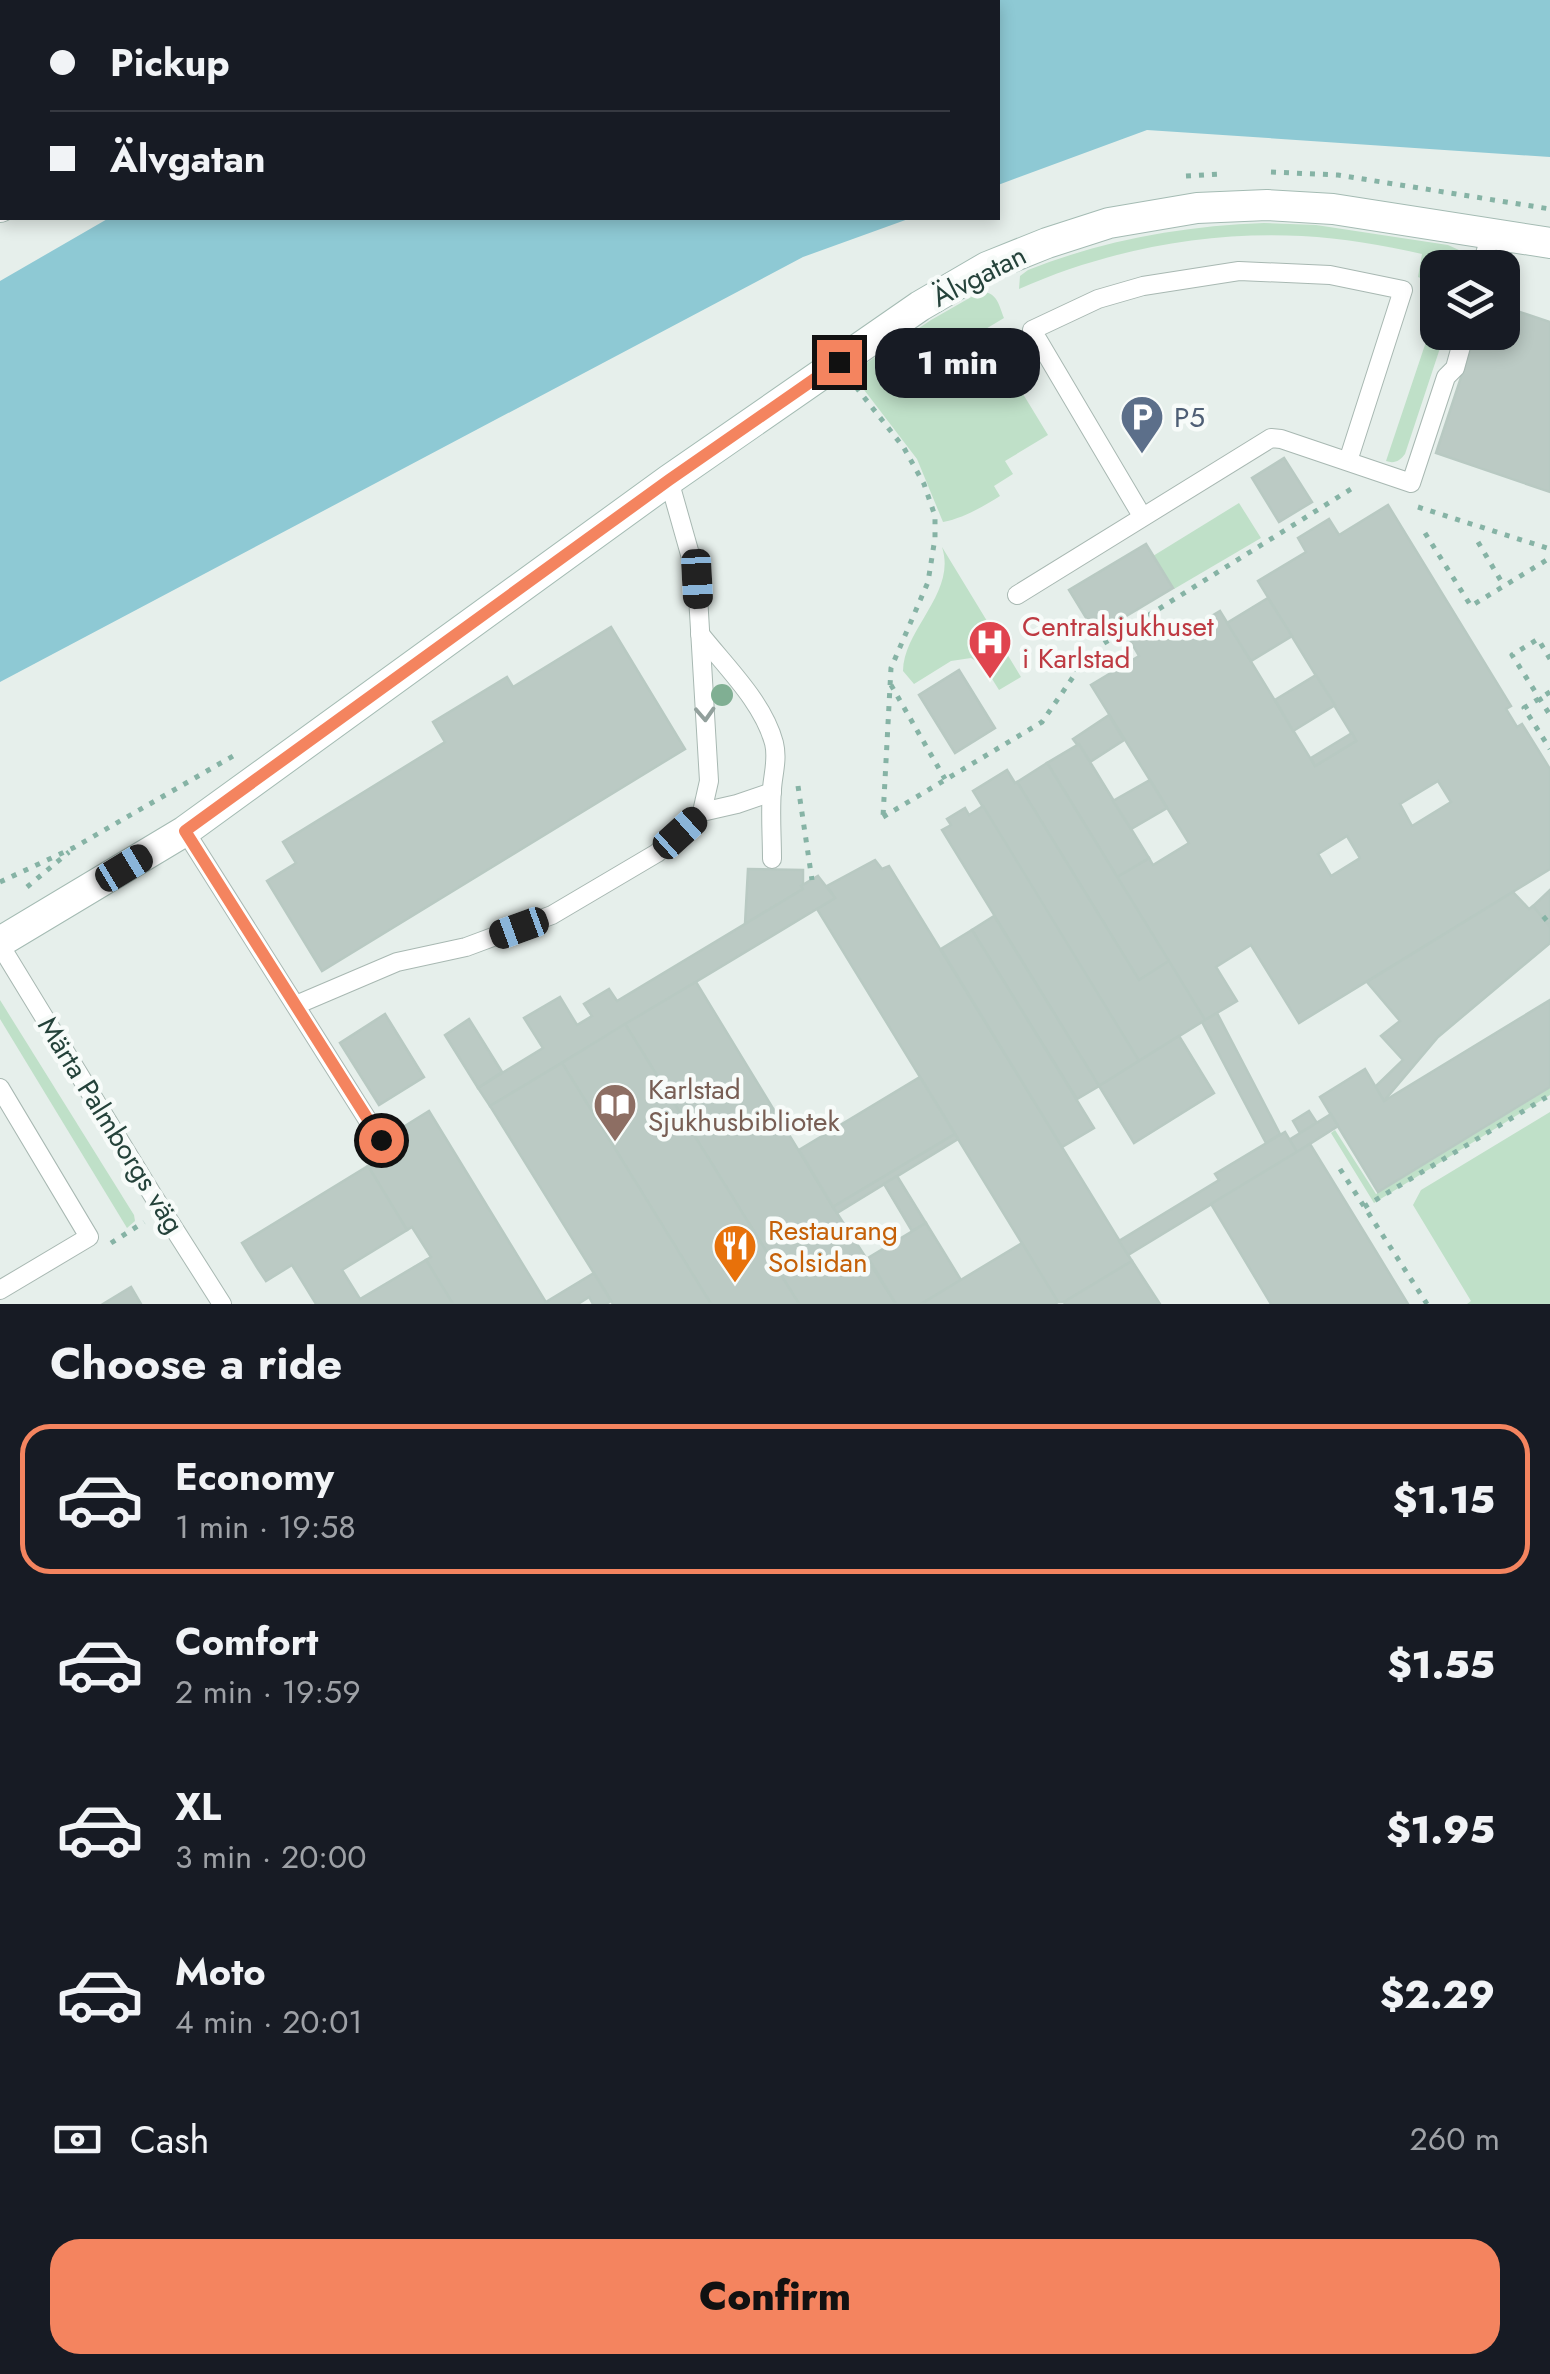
<!DOCTYPE html>
<meta charset="utf-8">
<style>
:root{--surface:#171b24;--page:#20242c;--text:#f1f3f6;--muted:#9ea1a6;--line:#363941;--accent:#f4845f}
body{margin:0;font-family:Jost,sans-serif;background:var(--page);color:var(--text);height:100vh;display:flex;flex-direction:column;font-size:38px;white-space:nowrap}
*{box-sizing:border-box;margin:0}
p{font-size:32px;color:var(--muted)}
.icon{flex:none;width:55px;height:55px;fill:none;stroke:currentColor;stroke-width:2;stroke-linecap:round;stroke-linejoin:round}
.map{position:relative;height:1304px;overflow:hidden}
.sheet{display:flex;flex-direction:column;background:var(--surface);flex:1}
.sheet>*{flex:none}
.hud{position:absolute;left:0px;top:0px;width:1000px;height:220px;box-shadow:0 5px 15px #0003;display:grid;align-content:center;height:220px;padding:0 50px;background:var(--surface)}
.controls{position:absolute;left:1420px;top:250px;display:grid;gap:20px}
.controls a{display:grid;place-items:center;width:100px;height:100px;border-radius:20px;background:var(--surface);box-shadow:0 5px 15px #0003;font-size:50px}
.end{position:absolute;width:45px;height:45px;margin:-22px;border:12px solid #f4845f;background:#111;box-shadow:0 0 0 5px #111}
.from{border-radius:50%}
.bubble{position:absolute;height:70px;border-radius:30px;background:var(--surface);box-shadow:0 5px 15px #0003;font-size:32px;font-weight:800;line-height:70px;text-align:center}
.car{position:absolute;width:30px;height:60px;margin:-30px -15px;border-radius:12px;box-shadow:0 0 8px 2px #0007;background:linear-gradient(#222 24%,#8ab4d8 0 40%,#222 0 76%,#8ab4d8 0 86%,#222 0)}
.hud b{display:flex;align-items:center;gap:35px;height:95px;font-size:38px}
.hud b+b{border-top:2px solid var(--line)}
.hud i{width:25px;height:25px;background:var(--text)}
ul{padding:0;list-style:none}
li{display:flex;align-items:center;gap:30px;height:150px;margin:0 20px 15px;padding:0 30px;border:5px solid transparent;border-radius:30px}
li div{flex:1}
li b{display:block;font-size:38px}
li em{font-style:normal;font-weight:800}
li.active{border-color:var(--accent)}
li>.icon{width:90px;height:90px;stroke-width:1.5}
h2{padding:0 50px;font-size:45px;line-height:120px}
.pay{display:flex;align-items:center;gap:25px;height:110px;padding:0 50px;font-size:38px}
.pay p{margin-inline-start:auto}
.cta{display:flex;gap:20px;margin-top:auto;padding:20px 50px}
.cta a{flex:1;height:115px;border-radius:30px;background:var(--accent);color:#111;font-size:40px;font-weight:800;line-height:115px;text-align:center}
.map>svg:first-child{display:block}
.green{fill:#bfe0c8}
.water{fill:#8ec9d4}
.building{fill:#bbcac4;stroke:#b8c9c2;stroke-width:2.5;fill-rule:evenodd}
.lines{fill:none;stroke-linecap:round;stroke-linejoin:round}
.lane-casing{stroke:#a8b8b2;stroke-width:20}
.street-casing{stroke:#a8b8b2;stroke-width:32}
.secondary-casing{stroke:#a4bbb3;stroke-width:32}
.path{stroke:#86b3a5;stroke-width:5;stroke-dasharray:5 8;stroke-linecap:butt}
.lane{stroke:#fff;stroke-width:18}
.street{stroke:#fff;stroke-width:30}
.secondary{stroke:#fff;stroke-width:30}
.tree{fill:#80af93}
.oneway{stroke:#92a09c}
.route{stroke:#f4845f;stroke-width:12}
.labels{text-anchor:middle;dominant-baseline:central;stroke-width:9;stroke-linejoin:round;paint-order:stroke}
.street-label{font-size:28px;fill:#24423a;stroke:#f7fbf9}
.service-label{font-size:28px;fill:#4e5e75;stroke:#f7fbf9;text-anchor:start}
.health-label{font-size:28px;fill:#be3a42;stroke:#f7fbf9;text-anchor:start}
.education-label{font-size:28px;fill:#785e54;stroke:#f7fbf9;text-anchor:start}
.food-label{font-size:28px;fill:#c56008;stroke:#f7fbf9;text-anchor:start}
</style>
<div class="map">
<svg width="1550" height="1304" viewBox="0 0 1550 1304">
<rect width="100%" height="100%" fill="#e6efeb"/>
<g class="green">
<path d="M1264,223L1316,225L1448,245L1459,250L1467,267L1438,268L1437,285L1418,277L1422,254C1383,245 1342,238 1302,236C1205,231 1107,250 1019,289L1020,276L1028,270C1104,240 1182,226 1264,223Z"/>
<path d="M980,292C997,291 999,305 1004,318L984,330L1048,435L1005,461L1013,474L994,486L1000,496C982,507 964,518 943,522L917,459L855,378L853,372L931,320Z"/>
<path d="M1437,309L1438,332L1445,333L1405,454C1400,461 1394,464 1386,461Z"/>
<polygon points="1239,503 1261,538 1174,589 1153,556"/>
<path d="M942,547L1021,677L999,690L984,666L971,658L951,661L914,684L903,671C904,628 957,593 942,547Z"/>
<polygon points="0,1000 134,1215 135,1221 127,1228 0,1019"/>
<polygon points="1550,1088 1550,1095 1374,1203 1331,1133 1335,1130 1376,1194"/>
<polygon points="1550,1112 1550,1304 1467,1304 1471,1301 1413,1205 1421,1190"/>
</g>
<g class="water">
<polygon points="481,0 1550,0 1550,157 1147,130 998,185 998,2 477,2"/>
<polygon points="109,218 911,218 803,257 0,682 0,281"/>
</g>
<g class="building">
<polygon points="1502,306 1550,322 1550,492 1436,453 1476,332 1502,332"/>
<polygon points="1284,458 1312,502 1279,522 1252,478"/>
<path d="M1388,505L1511,706L1506,709L1517,727L1522,724L1550,769V869L1299,1023L1251,945L1216,967L1237,1001L1205,1020L1117,877L1149,858L1153,865L1189,843L1091,685L1139,656L1131,642L1162,623L1172,640L1220,611L1315,766L1356,741L1258,581L1306,552L1298,538L1329,519L1339,535ZM1438,781L1451,802L1412,826L1400,804ZM1347,836L1360,858L1331,876L1318,854Z"/>
<polygon points="1146,544 1173,588 1096,634 1069,590"/>
<polygon points="1268,598 1292,636 1251,661 1227,623"/>
<polygon points="611,627 685,749 322,971 267,881 296,863 283,842 445,742 433,722 507,677 513,687"/>
<polygon points="959,670 995,728 955,753 919,695"/>
<polygon points="1316,675 1335,705 1293,731 1275,700"/>
<polygon points="1109,715 1124,740 1090,762 1073,739"/>
<polygon points="1352,733 1356,741 1315,766 1311,758"/>
<polygon points="1079,744 1149,858 1117,877 1047,763"/>
<polygon points="1047,763 1169,961 1139,980 1017,782"/>
<polygon points="1007,770 1015,783 1017,782 1139,980 1169,961 1205,1020 1139,1061 973,791"/>
<polygon points="1150,780 1167,808 1131,829 1113,801"/>
<polygon points="983,806 1139,1061 1099,1086 942,830 951,825 947,819 965,808 969,815"/>
<polygon points="875,860 882,869 889,866 1132,1261 1064,1302 1058,1302 817,909 835,898 827,886"/>
<polygon points="748,869 803,870 803,889 745,924"/>
<polygon points="818,876 835,898 490,1106 478,1088 543,1048 524,1018 560,997 577,1025 592,1016 584,1004 609,989 617,1001 803,889 801,886"/>
<polygon points="1550,890 1550,927 1533,906"/>
<polygon points="1513,892 1529,909 1533,906 1550,927 1550,943 1438,1037 1384,1101 1375,1087 1403,1060 1381,1036 1400,1021 1367,982"/>
<polygon points="994,916 1099,1086 1077,1099 972,930"/>
<polygon points="972,930 1094,1128 1062,1147 941,949"/>
<polygon points="696,982 833,1207 896,1304 799,1304 625,1024"/>
<polygon points="1550,1000 1550,1087 1378,1192 1320,1097 1365,1069 1384,1101"/>
<polygon points="1217,1013 1280,1134 1266,1143 1202,1022"/>
<polygon points="385,1014 424,1077 379,1105 340,1043"/>
<polygon points="469,1019 502,1072 478,1088 445,1035"/>
<polygon points="625,1024 799,1304 711,1304 562,1063"/>
<polygon points="1179,1036 1214,1093 1134,1143 1099,1086"/>
<polygon points="562,1063 711,1304 613,1304 490,1106"/>
<polygon points="920,1077 955,1134 833,1207 799,1150"/>
<polygon points="429,1111 547,1304 453,1304 426,1260 431,1257 412,1227 407,1230 368,1166 373,1163 365,1151"/>
<polygon points="1309,1111 1317,1123 1300,1133 1293,1121"/>
<polygon points="1331,1114 1338,1126 1297,1152 1289,1140"/>
<polygon points="1285,1132 1297,1152 1128,1255 1119,1241 1219,1180 1215,1174"/>
<polygon points="955,1134 958,1139 837,1213 833,1207"/>
<polygon points="1310,1144 1372,1245 1408,1304 1271,1304 1211,1204"/>
<polygon points="368,1166 407,1230 342,1270 360,1299 426,1260 453,1304 316,1304 292,1265 266,1281 258,1269 242,1243"/>
<polygon points="897,1176 926,1223 912,1231 884,1184"/>
<polygon points="926,1223 961,1280 921,1304 896,1304 868,1258"/>
<polygon points="1022,1243 1058,1302 1055,1304 921,1304"/>
<polygon points="1132,1261 1160,1304 1065,1304 1064,1302"/>
<polygon points="594,1273 611,1301 606,1304 593,1304 589,1297 578,1304 547,1304 546,1302"/>
<polygon points="131,1287 141,1304 103,1304"/>
</g>
<g class="lines">
<defs>
<g id="lane">
<polyline points="1481,268 1491,233"/>
<polyline points="669,480 697,579 709,781 702,812"/>
<polyline points="1142,516 1032,330 1098,299 1143,286 1239,271 1330,275 1403,290 1348,461"/>
<polyline points="1017,595 1271,438 1281,439 1411,483 1446,377 1455,368 1465,332"/>
<path d="M700,634C726,667 763,702 774,743C778,759 773,774 772,789C770,812 772,836 772,859"/>
<polyline points="185,831 381,1141"/>
<polyline points="0,945 152,1194 222,1304"/>
<polyline points="296,1005 397,962 466,947 552,915 657,853 702,812 737,804 772,792"/>
<polyline points="0,1088 89,1237 0,1290"/>
</g>
<polyline id="street" points="87,0 88,2"/>
<g id="secondary">
<polyline points="358,2 362,0"/>
<polyline points="0,207 2,206"/>
<polyline points="0,942 185,831 669,480 920,306 987,267 1047,243 1109,223 1197,208 1267,205 1333,209 1550,243"/>
</g>
</defs>
<use href="#lane" class="lane-casing"/>
<use href="#street" class="street-casing"/>
<use href="#secondary" class="secondary-casing"/>
<g class="path">
<polyline points="1271,172 1338,175 1550,209"/>
<polyline points="1186,176 1220,174"/>
<polyline points="856,387 904,448 924,484 935,516 935,538 928,582 891,668 883,817"/>
<polyline points="1418,507 1550,549"/>
<polyline points="1425,533 1471,606 1550,558"/>
<polyline points="1478,542 1504,586"/>
<polyline points="1052,652 1077,670"/>
<polyline points="1550,659 1538,639 1512,655 1550,715"/>
<polyline points="891,685 945,779"/>
<polyline points="1550,692 1524,708 1550,749"/>
<polyline points="798,786 812,880"/>
<polyline points="883,817 1042,722 1082,664 1101,645 1351,489"/>
<polyline points="0,882 75,847 233,756"/>
<polyline points="27,887 69,852"/>
<polyline points="1543,920 1550,914"/>
<polyline points="1340,1169 1427,1304"/>
<polyline points="1364,1207 1550,1095"/>
<polyline points="111,1243 144,1222"/>
</g>
<use href="#lane" class="lane"/>
<use href="#street" class="street"/>
<use href="#secondary" class="secondary"/>
</g>
<circle class="tree" cx="722" cy="695" r="11"/>
<defs><path id="oneway-chevron" d="M-2-3.5L2.5 0L-2 3.5" fill="none" stroke-width="1.6" stroke-linecap="round" stroke-linejoin="round" transform="scale(2.5)"/></defs>
<use class="oneway" href="#oneway-chevron" transform="translate(705 714) rotate(87)"/>
<g class="lines">
<polyline class="route" points="381,1140 185,831 669,480 839,362"/>
</g>
<defs>
<symbol id="parking-pin" viewBox="-11 -11 22 30"><path d="M0 17L-7.5 6A9.5 9.5 0 1 1 7.5 6Z" fill="#5c6f8a" stroke="#f7fbf9"/><path d="M-3.5-5.5H1a3.5 3.5 0 0 1 0 7H-1V5.5H-3.5ZM-1-3.4V-.6H.8a1.4 1.4 0 0 0 0-2.8Z" fill="#fff"/></symbol>
<symbol id="hospital-pin" viewBox="-11 -11 22 30"><path d="M0 17L-7.5 6A9.5 9.5 0 1 1 7.5 6Z" fill="#e0444e" stroke="#f7fbf9"/><path d="M-5-5h3v3.5h4V-5h3V5h-3V1.5h-4V5h-3Z" fill="#fff"/></symbol>
<symbol id="library-pin" viewBox="-11 -11 22 30"><path d="M0 17L-7.5 6A9.5 9.5 0 1 1 7.5 6Z" fill="#8d6e63" stroke="#f7fbf9"/><path d="M-6-4Q-3-5.5-.7-3.5V5Q-3 3-6 4ZM6-4Q3-5.5 .7-3.5V5Q3 3 6 4Z" fill="#fff"/></symbol>
<symbol id="restaurant-pin" viewBox="-11 -11 22 30"><path d="M0 17L-7.5 6A9.5 9.5 0 1 1 7.5 6Z" fill="#e8710a" stroke="#f7fbf9"/><path d="M-5-6h1v4h1v-4h1v4h1v-4h1v5L-1.5 .5V6h-2V.5L-5-1ZM5-6V6H3V1.5H1.5Q1.5-4 5-6Z" fill="#fff"/></symbol>
</defs>
<g fill-rule="evenodd">
<use href="#parking-pin" x="1117" y="392" width="50" height="68"/>
<use href="#hospital-pin" x="965" y="617" width="50" height="68"/>
<use href="#library-pin" x="590" y="1080" width="50" height="68"/>
<use href="#restaurant-pin" x="710" y="1221" width="50" height="68"/>
</g>
<g class="labels">
<g class="street-label">
<text transform="translate(979 276) rotate(-27)">Älvgatan</text>
<text transform="translate(111 1125) rotate(58)">Märta Palmborgs väg</text>
</g>
<g class="service-label">
<text x="1174" y="417">P5</text>
</g>
<g class="health-label">
<text x="1022" y="626">Centralsjukhuset<tspan x="1022" dy="32">i Karlstad</tspan></text>
</g>
<g class="education-label">
<text x="648" y="1089">Karlstad<tspan x="648" dy="32">Sjukhusbibliotek</tspan></text>
</g>
<g class="food-label">
<text x="768" y="1230">Restaurang<tspan x="768" dy="32">Solsidan</tspan></text>
</g>
</g>
</svg>
<div class="controls">
<a><svg class="icon" aria-label="layers" viewBox="0 0 24 24"><path d="M12 4l9 5-9 5-9-5zM3 14l9 5 9-5"/></svg></a>
</div>
<i class="end from" style="left:381px;top:1140px"></i>
<i class="end" style="left:839px;top:362px"></i>
<div class="bubble" style="left:875px;top:328px;width:165px">1 min</div>
<i class="car" style="left:697px;top:579px;rotate:177deg"></i>
<i class="car" style="left:680px;top:833px;rotate:48deg"></i>
<i class="car" style="left:124px;top:868px;rotate:59deg"></i>
<i class="car" style="left:519px;top:928px;rotate:250deg"></i>
<div class="hud">
<b><i class="from"></i>Pickup</b>
<b><i></i>Älvgatan</b>
</div>
</div>
<section class="sheet">
<h2>Choose a ride</h2>
<ul>
<li class="active"><svg class="icon" aria-label="car" viewBox="0 0 24 24"><path d="M5 17H2v-5l4-1 3-4h7l3 4 3 1v5h-3M9 17h6M6 11h13"/><circle cx="7" cy="17" r="2"/><circle cx="17" cy="17" r="2"/></svg><div><b>Economy</b><p>1 min · 19:58</p></div><em>$1.15</em></li>
<li><svg class="icon" aria-label="car" viewBox="0 0 24 24"><path d="M5 17H2v-5l4-1 3-4h7l3 4 3 1v5h-3M9 17h6M6 11h13"/><circle cx="7" cy="17" r="2"/><circle cx="17" cy="17" r="2"/></svg><div><b>Comfort</b><p>2 min · 19:59</p></div><em>$1.55</em></li>
<li><svg class="icon" aria-label="car" viewBox="0 0 24 24"><path d="M5 17H2v-5l4-1 3-4h7l3 4 3 1v5h-3M9 17h6M6 11h13"/><circle cx="7" cy="17" r="2"/><circle cx="17" cy="17" r="2"/></svg><div><b>XL</b><p>3 min · 20:00</p></div><em>$1.95</em></li>
<li><svg class="icon" aria-label="car" viewBox="0 0 24 24"><path d="M5 17H2v-5l4-1 3-4h7l3 4 3 1v5h-3M9 17h6M6 11h13"/><circle cx="7" cy="17" r="2"/><circle cx="17" cy="17" r="2"/></svg><div><b>Moto</b><p>4 min · 20:01</p></div><em>$2.29</em></li>
</ul>
<div class="pay"><svg class="icon" aria-label="cash" viewBox="0 0 24 24"><path d="M3 7h18v10H3z"/><circle cx="12" cy="12" r="2"/></svg>Cash<p>260 m</p></div>
<div class="cta"><a>Confirm</a></div>
</section>
